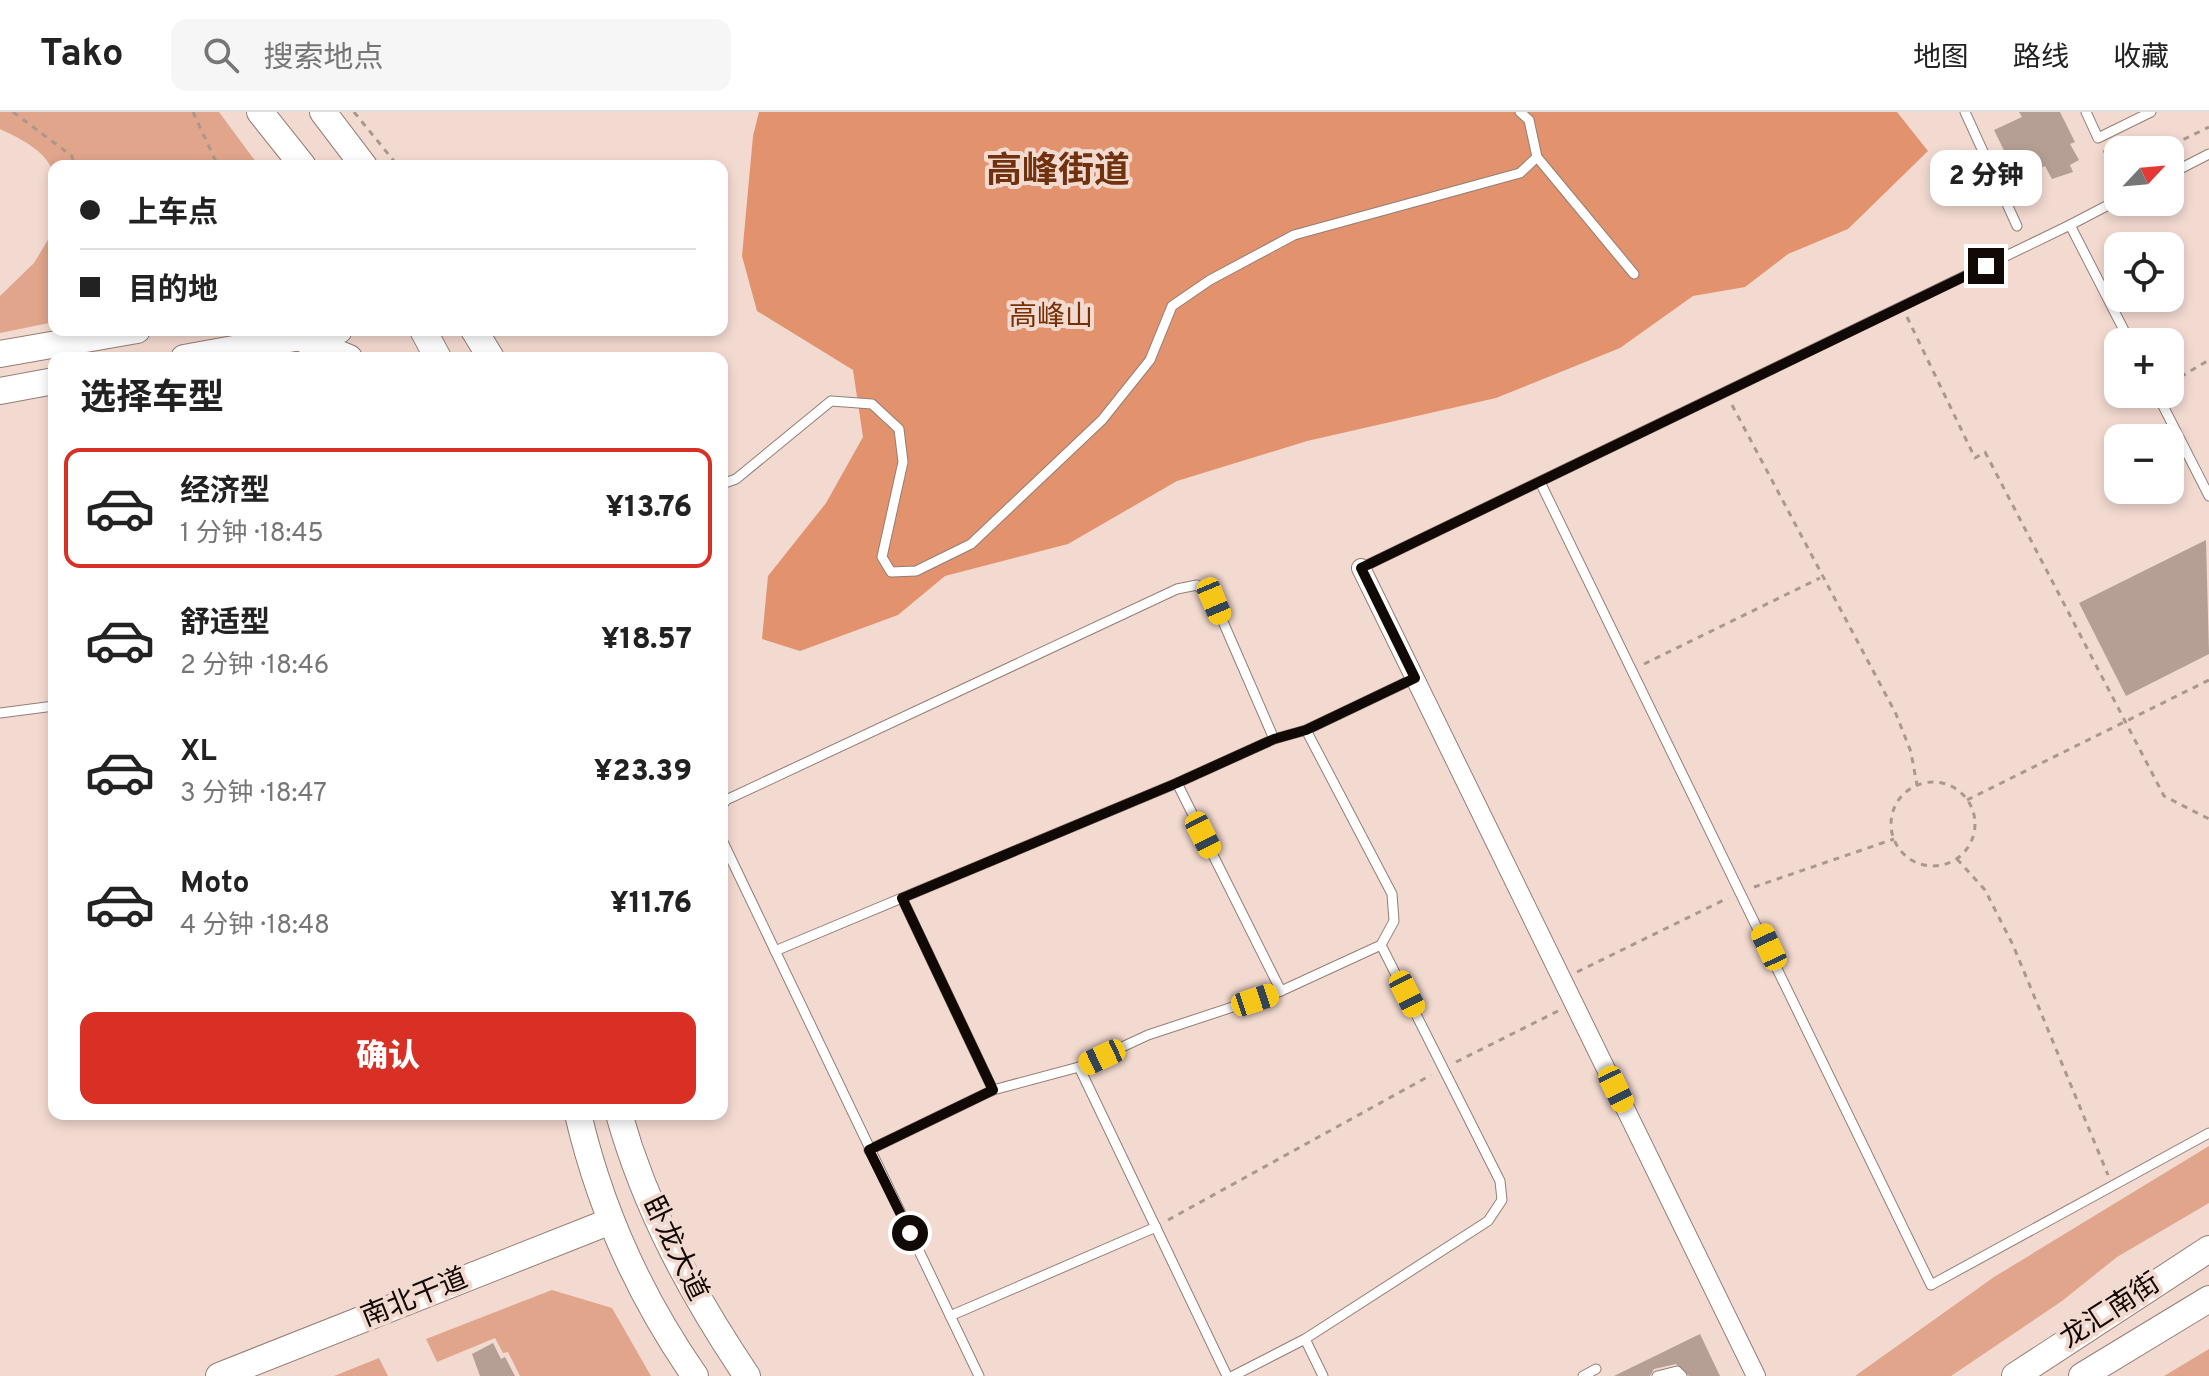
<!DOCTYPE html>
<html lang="zh">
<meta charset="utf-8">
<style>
:root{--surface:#fff;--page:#f6f6f6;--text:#222;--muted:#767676;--line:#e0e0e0;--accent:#d93025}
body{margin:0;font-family:Overpass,"Noto Sans SC",sans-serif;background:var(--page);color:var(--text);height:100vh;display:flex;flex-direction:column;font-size:30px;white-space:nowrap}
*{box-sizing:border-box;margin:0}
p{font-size:26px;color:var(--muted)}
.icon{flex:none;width:44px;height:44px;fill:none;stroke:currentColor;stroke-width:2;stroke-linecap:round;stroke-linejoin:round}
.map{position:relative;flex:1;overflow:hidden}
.side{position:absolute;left:48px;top:240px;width:680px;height:768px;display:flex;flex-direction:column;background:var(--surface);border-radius:16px;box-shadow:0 4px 12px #0003}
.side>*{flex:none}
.guide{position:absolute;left:48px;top:48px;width:680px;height:176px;border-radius:16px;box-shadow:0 4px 12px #0003;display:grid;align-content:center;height:176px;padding:0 32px;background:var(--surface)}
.needle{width:52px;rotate:64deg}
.fabs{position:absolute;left:2104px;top:24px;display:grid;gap:16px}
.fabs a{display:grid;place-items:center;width:80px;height:80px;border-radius:16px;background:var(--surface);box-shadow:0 4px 12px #0003;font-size:40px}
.end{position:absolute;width:36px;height:36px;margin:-18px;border:10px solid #110906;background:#fff;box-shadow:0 0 0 4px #fff}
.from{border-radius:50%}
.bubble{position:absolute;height:56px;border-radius:16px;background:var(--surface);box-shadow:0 4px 12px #0003;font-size:26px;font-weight:800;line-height:56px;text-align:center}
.car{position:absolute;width:24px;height:48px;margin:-24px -12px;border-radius:10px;box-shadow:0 0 6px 2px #0007;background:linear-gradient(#f5c518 24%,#345 0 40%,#f5c518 0 76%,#345 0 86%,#f5c518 0)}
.guide b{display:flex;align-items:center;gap:28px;height:76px;font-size:30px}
.guide b+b{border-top:2px solid var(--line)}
.guide i{width:20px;height:20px;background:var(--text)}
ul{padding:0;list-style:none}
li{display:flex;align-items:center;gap:24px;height:120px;margin:0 16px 12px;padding:0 16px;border:4px solid transparent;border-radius:16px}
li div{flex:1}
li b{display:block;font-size:30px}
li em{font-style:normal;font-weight:800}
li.selected{border-color:var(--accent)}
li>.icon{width:72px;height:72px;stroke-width:1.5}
h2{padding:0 32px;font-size:36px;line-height:96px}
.action{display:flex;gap:16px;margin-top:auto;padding:16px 32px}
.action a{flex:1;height:92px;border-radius:16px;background:var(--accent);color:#fff;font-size:32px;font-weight:800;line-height:92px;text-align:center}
header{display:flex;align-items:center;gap:48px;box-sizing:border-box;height:112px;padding:0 40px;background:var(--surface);border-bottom:2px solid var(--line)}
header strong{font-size:38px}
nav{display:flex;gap:44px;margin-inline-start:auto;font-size:28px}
.search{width:560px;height:72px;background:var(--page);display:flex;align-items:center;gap:20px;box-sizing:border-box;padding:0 28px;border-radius:16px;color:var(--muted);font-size:30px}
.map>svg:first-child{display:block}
.green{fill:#e0a58b}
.forest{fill:#e2926d}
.building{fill:#b59e94}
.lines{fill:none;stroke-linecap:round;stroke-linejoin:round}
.lane-casing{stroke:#947e74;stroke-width:11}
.street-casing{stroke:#947e74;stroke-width:20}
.secondary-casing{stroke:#947e74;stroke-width:28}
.path{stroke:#ab978f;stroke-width:3;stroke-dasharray:6 6;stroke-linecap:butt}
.lane{stroke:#fff;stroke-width:9}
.street{stroke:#fff;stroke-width:18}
.secondary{stroke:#fff;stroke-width:26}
.route{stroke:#110906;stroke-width:10}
.labels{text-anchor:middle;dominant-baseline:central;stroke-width:8;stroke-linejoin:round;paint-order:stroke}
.park-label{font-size:28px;fill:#773004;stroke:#f3dad0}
.street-label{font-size:28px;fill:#110906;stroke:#f3dad0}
.district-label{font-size:36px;font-weight:bold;fill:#70310f;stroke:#f3dad0}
</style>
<header>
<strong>Tako</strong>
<div class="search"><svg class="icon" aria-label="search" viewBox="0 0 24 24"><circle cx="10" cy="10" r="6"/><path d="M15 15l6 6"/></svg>搜索地点</div>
<nav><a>地图</a><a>路线</a><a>收藏</a></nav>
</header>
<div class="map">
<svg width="2209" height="1264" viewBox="0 0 2209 1264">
<rect width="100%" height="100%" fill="#f3dad0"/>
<g class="green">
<path d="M0,0H219L259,54H54V61C45,38 21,27 0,17Z"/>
<polygon points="54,118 54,210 0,221 0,184 34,151"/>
<polygon points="2209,1034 2209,1091 2117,1145 2062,1189 1951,1264 1855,1264 1994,1165"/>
<polygon points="552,1178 612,1196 651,1264 520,1264 508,1240 503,1241 495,1226 437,1250 426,1227"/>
<polygon points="2209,1237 2209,1264 2164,1264"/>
<polygon points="379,1246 388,1264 334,1264"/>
</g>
<polygon class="forest" points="759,0 1897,0 1928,39 1848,117 1788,142 1745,175 1693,184 1620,236 1496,286 1307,329 1177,369 1068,432 945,464 898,503 800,539 762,527 768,464 826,391 863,325 853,258 757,199 742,144 753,24"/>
<g class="building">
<polygon points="2019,0 2060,0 2075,30 2070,32 2079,48 2070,53 2073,60 2052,67 2045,54 2018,67 1994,18 2022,5"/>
<polygon points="2206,428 2209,542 2126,584 2079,491"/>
<polygon points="1700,1222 1720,1264 1689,1264 1676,1252 1654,1257 1650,1264 1614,1264"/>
<polygon points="493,1231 501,1247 505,1245 515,1264 480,1264 472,1242"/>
</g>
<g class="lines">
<defs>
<g id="lane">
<polyline points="1965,0 2017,114"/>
<polyline points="2086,0 2098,26 2151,0"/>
<polyline points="1537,45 1634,162"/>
<polyline points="2170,62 2209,42"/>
<polyline points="2070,113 2118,88"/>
<polyline points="2157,282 2209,384"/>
<polyline points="722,372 736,367 831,289 872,292 899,317 903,350 882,445 891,460 916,459 971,432 1102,308 1150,248 1172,194 1210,168 1294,123 1520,61 1537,45 1529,8 1520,0"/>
<polyline points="1541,372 1931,1173 2209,1021"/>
<polyline points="1361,456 2070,113 2130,230"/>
<polyline points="0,601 54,594"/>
<polyline points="1177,671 1281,879"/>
<polyline points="722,694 726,688 1177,477 1197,473 1214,489 1274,627"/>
<polyline points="722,728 979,1264"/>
<polyline points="902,786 993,978"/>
<polyline points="775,839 1177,671 1274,627 1306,618 1415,566"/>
<polyline points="1079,955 1227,1264"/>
<polyline points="869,1038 993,978 1079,955 1148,923 1281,879 1381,833 1394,809 1392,782 1306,618"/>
<polyline points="950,1204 1156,1115"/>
<polyline points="1305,1227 1323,1264"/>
<polyline points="1233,1264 1305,1227 1488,1109 1502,1088 1500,1069 1381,833"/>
<polyline points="1583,1264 1596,1257"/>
<polyline points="1657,1264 1677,1259 1682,1264"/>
</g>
<polyline id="street" points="1361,456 1756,1264"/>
<g id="secondary">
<polyline points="260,0 303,54"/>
<polyline points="323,0 364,54"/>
<polyline points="423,218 438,246"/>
<polyline points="474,218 491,246"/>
<polyline points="298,225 349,246"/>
<polyline points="0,242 137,218"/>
<polyline points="184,246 339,218"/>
<polyline points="0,279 54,269"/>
<path d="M578,1002C600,1096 640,1185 695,1264"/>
<path d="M619,1002C646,1098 692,1182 747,1264"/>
<polyline points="219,1264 611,1109"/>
<polyline points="2015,1264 2209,1137"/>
<polyline points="2082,1264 2209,1187"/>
</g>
</defs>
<use href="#lane" class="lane-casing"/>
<use href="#street" class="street-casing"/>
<use href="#secondary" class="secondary-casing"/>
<g class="path">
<polyline points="13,0 72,44 74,54"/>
<polyline points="193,0 218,54"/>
<polyline points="354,0 398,54"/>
<polyline points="2104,38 2115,61 2118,59"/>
<polyline points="2162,38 2209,15"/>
<polyline points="1907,205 1975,346 1985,340 2164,684 2209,707"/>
<polyline points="2170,271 2209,248"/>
<polyline points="1732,293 1896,602 1911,640 1917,673"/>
<polyline points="1644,552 1820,466"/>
<circle cx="1933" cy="712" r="42"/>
<polyline points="1967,688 2209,568"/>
<polyline points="1957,747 1985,778 2013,833 2108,1063"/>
<polyline points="1754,775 1894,727"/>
<polyline points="1577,860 1728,786"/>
<polyline points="1456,950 1560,898"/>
<polyline points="1168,1108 1431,963"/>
</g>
<use href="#lane" class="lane"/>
<use href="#street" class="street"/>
<use href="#secondary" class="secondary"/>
</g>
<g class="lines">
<polyline class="route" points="910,1121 869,1038 993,978 902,786 1177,671 1274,627 1306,618 1415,566 1361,456 1986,154"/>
</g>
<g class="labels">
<g class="park-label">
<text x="1051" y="206">高峰山</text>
</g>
<g class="street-label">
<text transform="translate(674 1137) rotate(64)">卧龙大道</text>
<text transform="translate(415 1187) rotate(-22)">南北干道</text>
<text transform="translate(2111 1200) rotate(-33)">龙汇南街</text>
</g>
<g class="district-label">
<text x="1058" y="61">高峰街道</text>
</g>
</g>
</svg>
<div class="fabs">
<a><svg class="needle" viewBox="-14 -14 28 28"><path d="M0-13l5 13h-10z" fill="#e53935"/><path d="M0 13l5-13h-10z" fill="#767676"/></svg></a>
<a><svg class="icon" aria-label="locate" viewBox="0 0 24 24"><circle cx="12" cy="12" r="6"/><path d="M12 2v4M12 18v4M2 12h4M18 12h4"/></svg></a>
<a>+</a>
<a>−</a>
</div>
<i class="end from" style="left:910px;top:1121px"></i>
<i class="end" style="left:1986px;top:154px"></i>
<div class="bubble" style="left:1930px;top:38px;width:112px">2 分钟</div>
<i class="car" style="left:1214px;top:489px;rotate:157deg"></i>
<i class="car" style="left:1203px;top:723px;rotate:153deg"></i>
<i class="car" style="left:1769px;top:835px;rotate:335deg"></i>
<i class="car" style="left:1407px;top:882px;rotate:153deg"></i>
<i class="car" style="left:1255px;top:888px;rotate:72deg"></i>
<i class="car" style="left:1102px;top:945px;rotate:245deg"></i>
<i class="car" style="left:1616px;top:977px;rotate:154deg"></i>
<div class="guide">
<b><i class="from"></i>上车点</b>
<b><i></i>目的地</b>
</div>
<section class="side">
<h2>选择车型</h2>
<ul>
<li class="selected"><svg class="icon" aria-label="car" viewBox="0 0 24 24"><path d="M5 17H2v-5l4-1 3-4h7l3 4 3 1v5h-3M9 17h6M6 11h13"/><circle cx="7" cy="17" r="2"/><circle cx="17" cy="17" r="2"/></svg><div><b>经济型</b><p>1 分钟 · 18:45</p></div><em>¥13.76</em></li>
<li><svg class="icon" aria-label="car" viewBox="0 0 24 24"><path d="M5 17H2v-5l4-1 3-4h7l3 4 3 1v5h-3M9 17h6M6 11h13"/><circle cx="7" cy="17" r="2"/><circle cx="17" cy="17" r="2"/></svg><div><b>舒适型</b><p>2 分钟 · 18:46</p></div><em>¥18.57</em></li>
<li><svg class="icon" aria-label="car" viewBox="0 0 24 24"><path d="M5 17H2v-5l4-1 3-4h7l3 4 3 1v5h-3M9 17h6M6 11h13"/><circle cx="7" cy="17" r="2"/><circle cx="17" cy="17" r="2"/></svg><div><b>XL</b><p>3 分钟 · 18:47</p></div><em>¥23.39</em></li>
<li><svg class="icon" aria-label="car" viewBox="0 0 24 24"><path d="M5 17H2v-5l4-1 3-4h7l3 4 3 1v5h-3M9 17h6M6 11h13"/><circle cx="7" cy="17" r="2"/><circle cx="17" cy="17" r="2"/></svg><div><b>Moto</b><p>4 分钟 · 18:48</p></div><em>¥11.76</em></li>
</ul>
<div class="action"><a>确认</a></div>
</section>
</div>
